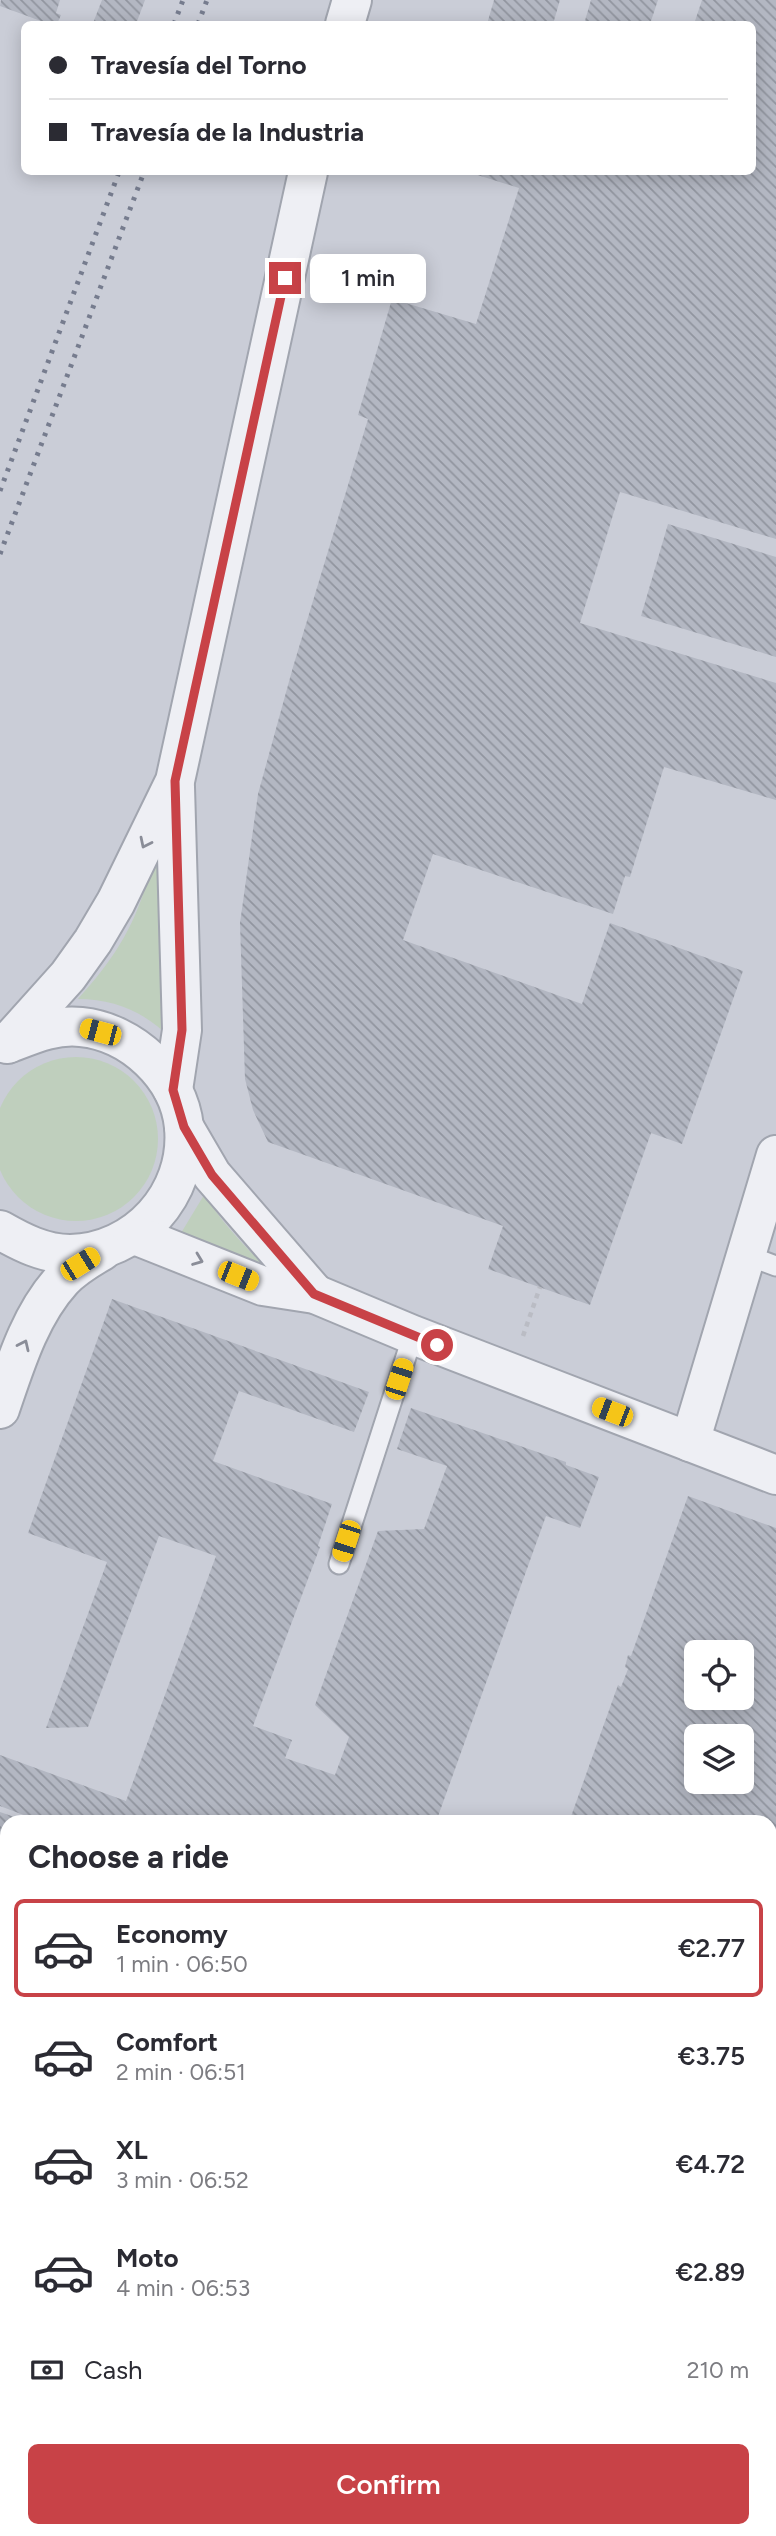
<!DOCTYPE html>
<meta charset="utf-8">
<style>
:root{--surface:#fff;--page:#f7f7f7;--text:#2b2b33;--muted:#7c7c81;--line:#e1e1e2;--accent:#c84247}
body{margin:0;font-family:Figtree,sans-serif;background:var(--page);color:var(--text);height:100vh;display:flex;flex-direction:column;font-size:26px;white-space:nowrap}
*{box-sizing:border-box;margin:0}
p{font-size:23px;color:var(--muted)}
.icon{flex:none;width:38px;height:38px;fill:none;stroke:currentColor;stroke-width:2;stroke-linecap:round;stroke-linejoin:round}
.map{position:relative;flex:1;overflow:hidden}
.side{position:absolute;left:0px;top:1815px;width:777px;height:723px;display:flex;flex-direction:column;background:var(--surface);border-radius:21px 21px 0 0;box-shadow:0 4px 18px #0003}
.side>*{flex:none}
.hud{position:absolute;left:21px;top:21px;width:735px;height:154px;border-radius:10px;box-shadow:0 4px 18px #0003;display:grid;align-content:center;height:154px;padding:0 28px;background:var(--surface)}
.controls{position:absolute;left:684px;top:1640px;display:grid;gap:14px}
.controls a{display:grid;place-items:center;width:70px;height:70px;border-radius:10px;background:var(--surface);box-shadow:0 4px 18px #0003;font-size:35px}
.end{position:absolute;width:32px;height:32px;margin:-16px;border:9px solid #c84247;background:#fff;box-shadow:0 0 0 4px #fff}
.from{border-radius:50%}
.bubble{position:absolute;height:49px;border-radius:10px;background:var(--surface);box-shadow:0 4px 18px #0003;font-size:23px;font-weight:600;line-height:49px;text-align:center}
.car{position:absolute;width:21px;height:42px;margin:-21px -10px;border-radius:9px;box-shadow:0 0 5px 2px #0007;background:linear-gradient(#f5c518 24%,#345 0 40%,#f5c518 0 76%,#345 0 86%,#f5c518 0)}
.hud b{display:flex;align-items:center;gap:24px;height:66px;font-size:26px}
.hud b+b{border-top:2px solid var(--line)}
.hud i{width:18px;height:18px;background:var(--text)}
ul{padding:0;list-style:none}
li{display:flex;align-items:center;gap:21px;height:98px;margin:0 14px 10px;padding:0 14px;border:4px solid transparent;border-radius:10px}
li div{flex:1}
li b{display:block;font-size:26px}
li em{font-style:normal;font-weight:600}
li.selected{border-color:var(--accent)}
li>.icon{width:63px;height:63px;stroke-width:1.5}
h2{padding:0 28px;font-size:32px;line-height:84px}
.pay{display:flex;align-items:center;gap:18px;height:77px;padding:0 28px;font-size:26px}
.pay p{margin-inline-start:auto}
.button{display:flex;gap:14px;margin-top:auto;padding:14px 28px}
.button a{flex:1;height:80px;border-radius:10px;background:var(--accent);color:#fff;font-size:28px;font-weight:600;line-height:80px;text-align:center}
.map>svg:first-child{display:block}
.built{fill:#cacdd7;fill-rule:evenodd}
.grass{fill:#bfcfbd}
.building{fill:url(#building-back-hatch);fill-rule:evenodd}
.lines{fill:none;stroke-linecap:round;stroke-linejoin:round}
.service-casing{stroke:#a1a5af;stroke-width:23}
.minor-casing{stroke:#a1a5af;stroke-width:42}
.path{stroke:#babcc4;stroke-width:4.5;stroke-dasharray:5 5;stroke-linecap:butt}
.service{stroke:#eeeff4;stroke-width:19}
.minor{stroke:#eeeff4;stroke-width:38}
.rail{stroke:#767c8e;stroke-width:5;stroke-dasharray:3.5 7;stroke-linecap:butt}
.oneway{stroke:#8a8d98}
.route{stroke:#c84247;stroke-width:9}
</style>
<div class="map">
<svg width="776" height="2536" viewBox="0 0 776 2536">
<defs>
<pattern id="building-back-hatch" width="6" height="6" patternUnits="userSpaceOnUse" patternTransform="scale(1.75)"><rect width="6" height="6" fill="#b3b7c2"/><path d="M-1 5l2 2M0 0l6 6M5-1l2 2" fill="none" stroke="#91959f"/></pattern>
</defs>
<rect width="100%" height="100%" fill="#dbdee5"/>
<path class="built" d="M0,0H776V2536H0ZM24,24H752V172H24ZM696,1652H742V1698H696ZM696,1736H742V1782H696ZM7,1822H770V2530H7Z"/>
<g class="grass">
<path d="M161,823L173,1041C147,1013 116,999 78,999C131,941 146,900 161,823Z"/>
<circle cx="76" cy="1139" r="82"/>
<path d="M204,1195C225,1226 248,1251 276,1276L181,1233Z"/>
</g>
<g class="building">
<polygon points="1,0 60,0 56,13 61,15 57,24 49,24 0,6"/>
<polygon points="102,0 145,0 136,24 97,24 93,23"/>
<polygon points="494,0 560,0 553,24 487,24"/>
<polygon points="591,0 658,0 650,24 584,24"/>
<polygon points="702,0 776,0 776,539 620,492 580,623 776,683 776,800 664,767 630,877 625,876 613,914 433,854 403,940 582,1004 610,923 743,971 682,1144 651,1133 590,1305 488,1269 503,1226 268,1142 253,1110 245,1079 240,923 258,794 293,667 368,419 358,415 392,299 476,324 519,188 468,172 752,172 752,24 694,24"/>
<polygon points="668,524 776,557 776,657 641,616"/>
<polygon points="112,1299 369,1392 354,1432 239,1391 213,1461 332,1504 318,1546 320,1547 253,1726 292,1740 285,1758 335,1775 349,1737 315,1705 378,1531 424,1529 447,1466 397,1449 411,1408 566,1462 566,1465 599,1477 580,1528 546,1516 436,1822 42,1822 0,1806 0,1755 126,1801 216,1556 159,1536 88,1727 46,1728 107,1562 28,1533"/>
<path d="M688,1496L776,1528V2053L770,2051V1822H569L618,1685L621,1687L628,1669L625,1667L628,1655L631,1656ZM696,1652H742V1698H696ZM696,1736H742V1782H696Z"/>
<polygon points="0,1812 26,1821 7,1822 7,2530 52,2530 51,2536 0,2536"/>
<polygon points="64,2530 225,2530 224,2536 82,2536"/>
</g>
<g class="lines">
<defs>
<g id="service">
<polyline points="746,1255 776,1266"/>
<polyline points="339,1564 413,1335"/>
</g>
<g id="minor">
<polyline points="345,24 352,0"/>
<polyline points="7,1044 68,976 93,941 116,902 175,781 308,172"/>
<polyline points="173,1090 182,1030 175,787"/>
<polyline points="184,1127 212,1175 315,1294"/>
<path d="M0,1230C21,1242 44,1254 70,1254C136,1253 190,1195 184,1127C179,1076 132,1032 81,1027C56,1024 33,1034 10,1043"/>
<polyline points="135,1235 263,1286 315,1294 413,1335 776,1475"/>
<path d="M0,1409C15,1365 30,1315 62,1280C73,1268 88,1259 102,1251"/>
<polyline points="690,1442 776,1155"/>
</g>
</defs>
<use href="#service" class="service-casing"/>
<use href="#minor" class="minor-casing"/>
<polyline class="path" points="523,1336 540,1287"/>
<use href="#service" class="service"/>
<use href="#minor" class="minor"/>
<g class="rail">
<polyline points="174,24 183,0"/>
<polyline points="198,24 207,0"/>
<polyline points="0,491 119,172"/>
<polyline points="0,554 144,172"/>
</g>
</g>
<defs><path id="oneway-chevron" d="M-2-3.5L2.5 0L-2 3.5" fill="none" stroke-width="1.6" stroke-linecap="round" stroke-linejoin="round" transform="scale(1.75)"/></defs>
<g class="oneway">
<use href="#oneway-chevron" transform="translate(145 843) rotate(116)"/>
<use href="#oneway-chevron" transform="translate(198 1260) rotate(21)"/>
<use href="#oneway-chevron" transform="translate(24 1345) rotate(-65)"/>
</g>
<g class="lines">
<polyline class="route" points="285,278 175,781 182,1030 173,1090 184,1127 212,1175 314,1294 437,1345"/>
</g>
</svg>
<div class="controls">
<a><svg class="icon" aria-label="locate" viewBox="0 0 24 24"><circle cx="12" cy="12" r="6"/><path d="M12 2v4M12 18v4M2 12h4M18 12h4"/></svg></a>
<a><svg class="icon" aria-label="layers" viewBox="0 0 24 24"><path d="M12 4l9 5-9 5-9-5zM3 14l9 5 9-5"/></svg></a>
</div>
<i class="end from" style="left:437px;top:1345px"></i>
<i class="end" style="left:285px;top:278px"></i>
<div class="bubble" style="left:310px;top:254px;width:116px">1 min</div>
<i class="car" style="left:100px;top:1032px;rotate:285deg"></i>
<i class="car" style="left:80px;top:1264px;rotate:58deg"></i>
<i class="car" style="left:238px;top:1276px;rotate:112deg"></i>
<i class="car" style="left:399px;top:1379px;rotate:18deg"></i>
<i class="car" style="left:612px;top:1412px;rotate:291deg"></i>
<i class="car" style="left:346px;top:1541px;rotate:198deg"></i>
<div class="hud">
<b><i class="from"></i>Travesía del Torno</b>
<b><i></i>Travesía de la Industria</b>
</div>
<section class="side">
<h2>Choose a ride</h2>
<ul>
<li class="selected"><svg class="icon" aria-label="car" viewBox="0 0 24 24"><path d="M5 17H2v-5l4-1 3-4h7l3 4 3 1v5h-3M9 17h6M6 11h13"/><circle cx="7" cy="17" r="2"/><circle cx="17" cy="17" r="2"/></svg><div><b>Economy</b><p>1 min · 06:50</p></div><em>€2.77</em></li>
<li><svg class="icon" aria-label="car" viewBox="0 0 24 24"><path d="M5 17H2v-5l4-1 3-4h7l3 4 3 1v5h-3M9 17h6M6 11h13"/><circle cx="7" cy="17" r="2"/><circle cx="17" cy="17" r="2"/></svg><div><b>Comfort</b><p>2 min · 06:51</p></div><em>€3.75</em></li>
<li><svg class="icon" aria-label="car" viewBox="0 0 24 24"><path d="M5 17H2v-5l4-1 3-4h7l3 4 3 1v5h-3M9 17h6M6 11h13"/><circle cx="7" cy="17" r="2"/><circle cx="17" cy="17" r="2"/></svg><div><b>XL</b><p>3 min · 06:52</p></div><em>€4.72</em></li>
<li><svg class="icon" aria-label="car" viewBox="0 0 24 24"><path d="M5 17H2v-5l4-1 3-4h7l3 4 3 1v5h-3M9 17h6M6 11h13"/><circle cx="7" cy="17" r="2"/><circle cx="17" cy="17" r="2"/></svg><div><b>Moto</b><p>4 min · 06:53</p></div><em>€2.89</em></li>
</ul>
<div class="pay"><svg class="icon" aria-label="cash" viewBox="0 0 24 24"><path d="M3 7h18v10H3z"/><circle cx="12" cy="12" r="2"/></svg>Cash<p>210 m</p></div>
<div class="button"><a>Confirm</a></div>
</section>
</div>
